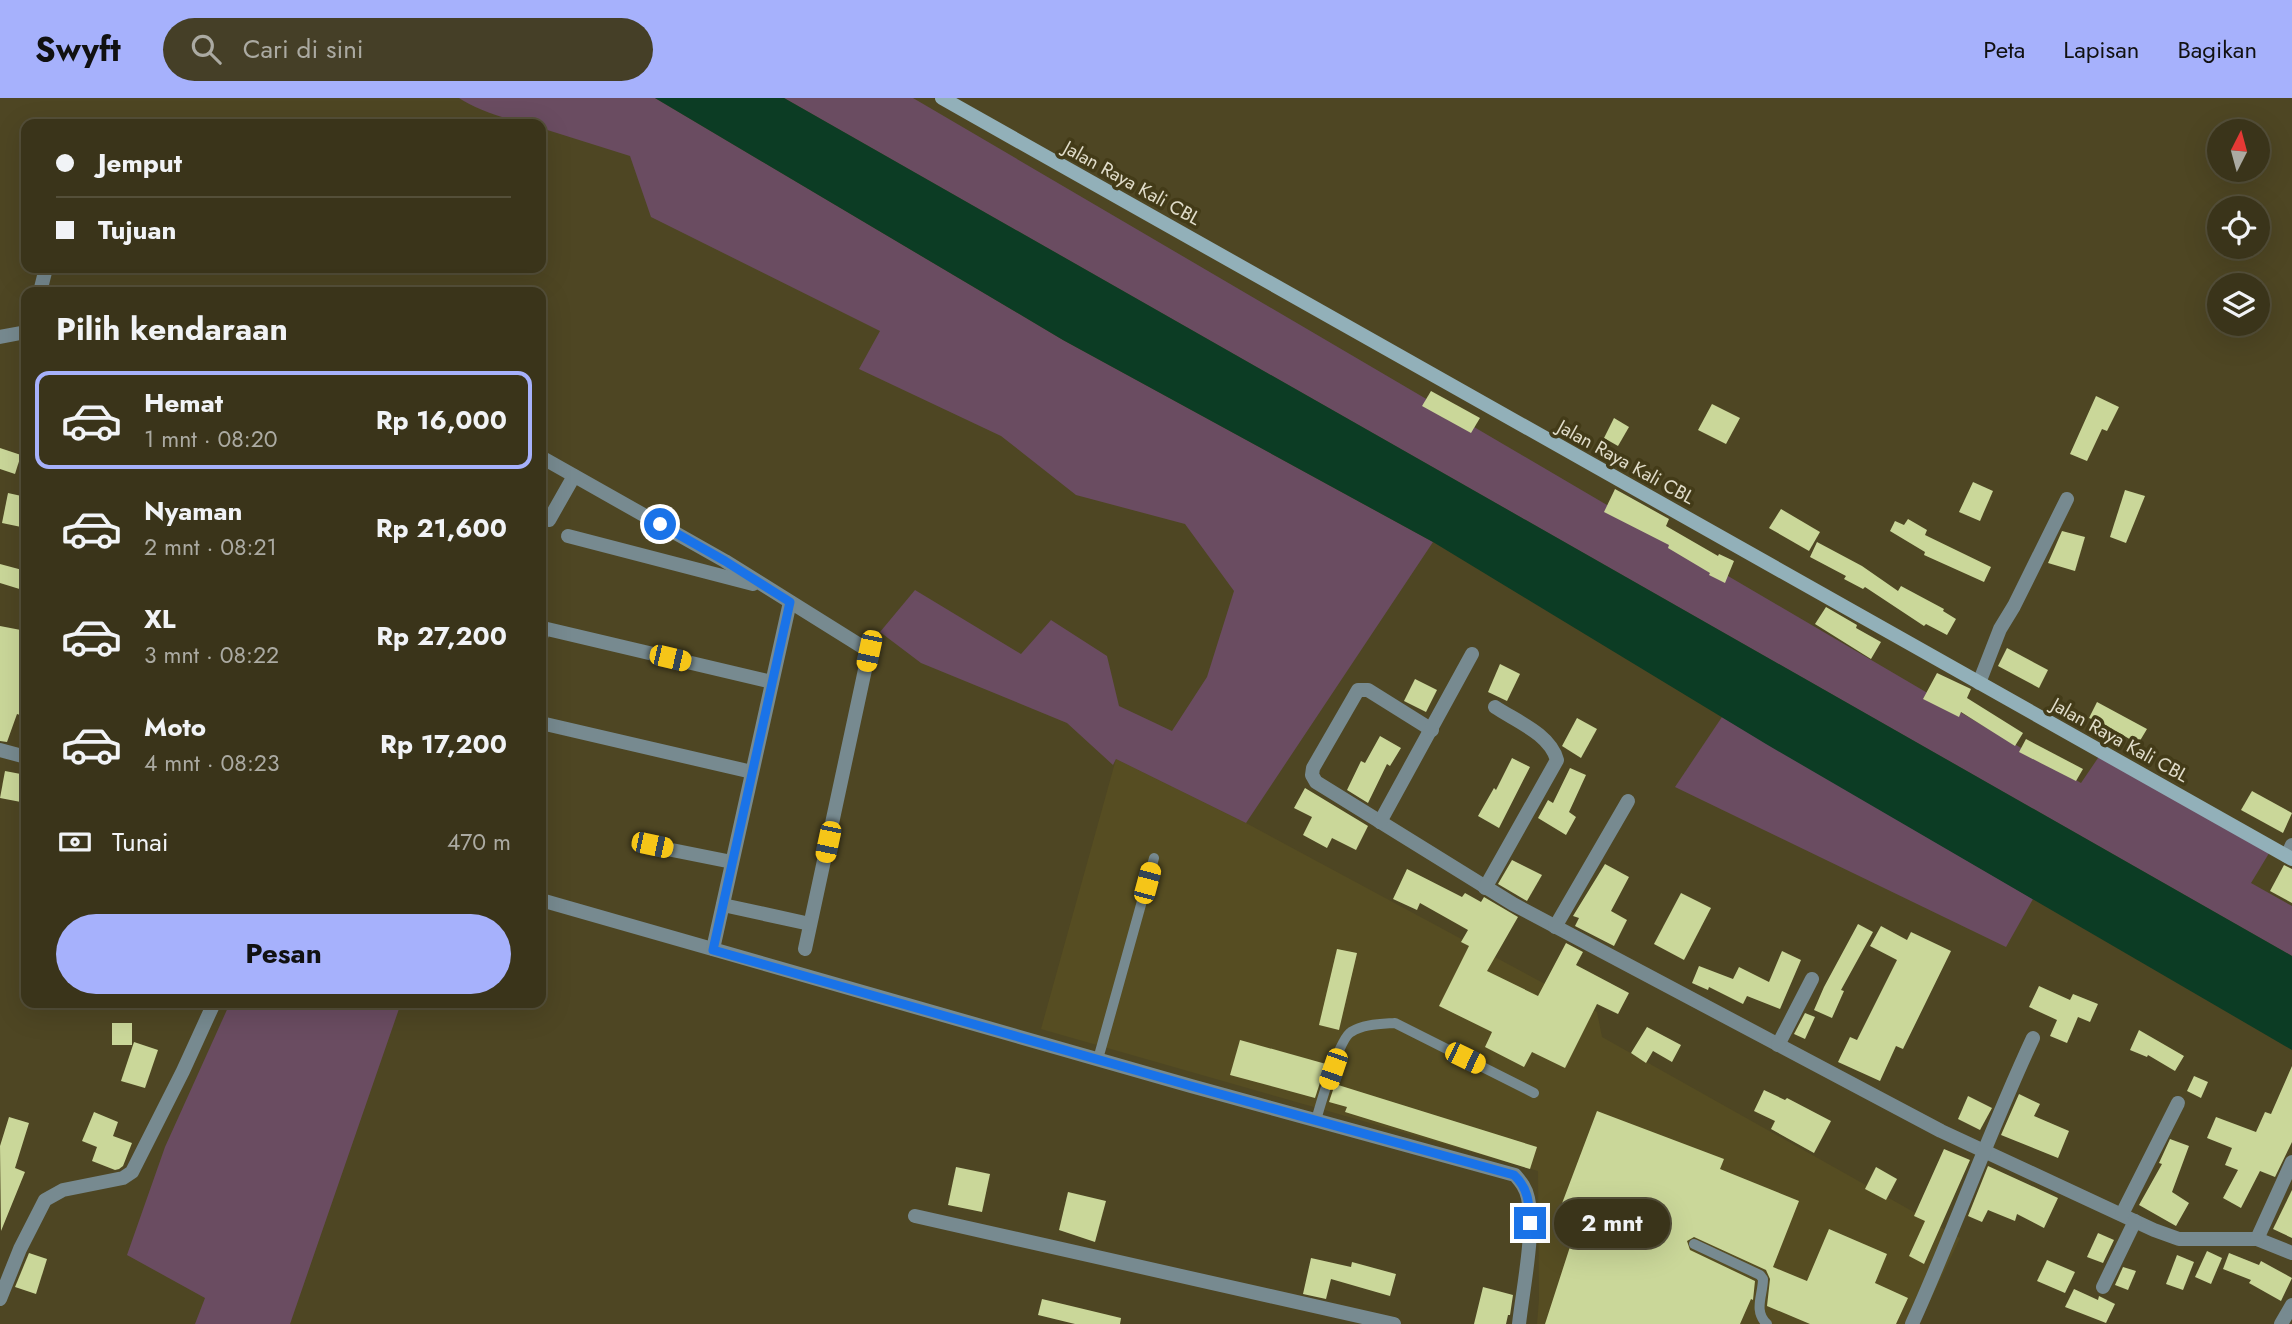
<!DOCTYPE html>
<html lang="id">
<meta charset="utf-8">
<style>
:root{--surface:#3a341a;--page:#453f27;--text:#f1f3f6;--muted:#abaaa2;--line:#544f39;--accent:#a6b1fc}
body{margin:0;font-family:Jost,sans-serif;background:var(--page);color:var(--text);height:100vh;display:flex;flex-direction:column;font-size:26px;white-space:nowrap}
*{box-sizing:border-box;margin:0}
p{font-size:23px;color:var(--muted)}
.icon{flex:none;width:38px;height:38px;fill:none;stroke:currentColor;stroke-width:2;stroke-linecap:round;stroke-linejoin:round}
.map{position:relative;flex:1;overflow:hidden}
.panel{position:absolute;left:21px;top:189px;width:525px;height:721px;display:flex;flex-direction:column;background:var(--surface);border-radius:14px;box-shadow:0 7px 28px #0002,0 0 0 2px var(--line)}
.panel>*{flex:none}
.top-card{position:absolute;left:21px;top:21px;width:525px;height:154px;border-radius:14px;box-shadow:0 7px 28px #0002,0 0 0 2px var(--line);display:grid;align-content:center;height:154px;padding:0 35px;background:var(--surface)}
.needle{width:46px;rotate:6deg}
.fabs{position:absolute;left:2207px;top:21px;display:grid;gap:14px}
.fabs a{display:grid;place-items:center;width:63px;height:63px;border-radius:50%;background:var(--surface);box-shadow:0 7px 28px #0002,0 0 0 2px var(--line);font-size:35px}
.end{position:absolute;width:32px;height:32px;margin:-16px;border:9px solid #1a73e8;background:#fff;box-shadow:0 0 0 4px #fff}
.from{border-radius:50%}
.bubble{position:absolute;height:49px;border-radius:24px;background:var(--surface);box-shadow:0 7px 28px #0002,0 0 0 2px var(--line);font-size:23px;font-weight:700;line-height:49px;text-align:center}
.car{position:absolute;width:21px;height:42px;margin:-21px -10px;border-radius:9px;box-shadow:0 0 5px 2px #0007;background:linear-gradient(#f5c518 24%,#345 0 40%,#f5c518 0 76%,#345 0 86%,#f5c518 0)}
.top-card b{display:flex;align-items:center;gap:24px;height:66px;font-size:26px}
.top-card b+b{border-top:2px solid var(--line)}
.top-card i{width:18px;height:18px;background:var(--text)}
ul{padding:0;list-style:none}
li{display:flex;align-items:center;gap:21px;height:98px;margin:0 14px 10px;padding:0 21px;border:4px solid transparent;border-radius:14px}
li div{flex:1}
li b{display:block;font-size:26px}
li em{font-style:normal;font-weight:700}
li.active{border-color:var(--accent)}
li>.icon{width:63px;height:63px;stroke-width:1.5}
h2{padding:0 35px;font-size:32px;line-height:84px}
.pay{display:flex;align-items:center;gap:18px;height:77px;padding:0 35px;font-size:26px}
.pay p{margin-inline-start:auto}
.action{display:flex;gap:14px;margin-top:auto;padding:14px 35px}
.action a{flex:1;height:80px;border-radius:42px;background:var(--accent);color:#111;font-size:28px;font-weight:700;line-height:80px;text-align:center}
header{display:flex;align-items:center;gap:42px;box-sizing:border-box;height:98px;padding:0 35px;background:var(--accent);color:#111}
header strong{font-size:33px}
nav{display:flex;gap:38px;margin-inline-start:auto;font-size:24px}
.search{width:490px;height:63px;background:var(--page);display:flex;align-items:center;gap:18px;box-sizing:border-box;padding:0 24px;border-radius:38px;color:var(--muted);font-size:26px}
.map>svg:first-child{display:block}
.built{fill:#564d22}
.green{fill:#6a4c61}
.water{fill:#0c3c24}
.building{fill:#cad799}
.lines{fill:none;stroke-linecap:round;stroke-linejoin:round}
.service{stroke:#778a90;stroke-width:10}
.minor{stroke:#778a90;stroke-width:14}
.secondary{stroke:#92b0b9;stroke-width:14}
.route{stroke:#1a73e8;stroke-width:9}
.labels{text-anchor:middle;dominant-baseline:central;stroke-width:7;stroke-linejoin:round;paint-order:stroke}
.street-label{font-size:19px;fill:#e1ddca;stroke:#433b18}
</style>
<header>
<strong>Swyft</strong>
<div class="search"><svg class="icon" aria-label="search" viewBox="0 0 24 24"><circle cx="10" cy="10" r="6"/><path d="M15 15l6 6"/></svg>Cari di sini</div>
<nav><a>Peta</a><a>Lapisan</a><a>Bagikan</a></nav>
</header>
<div class="map">
<svg width="2292" height="1226" viewBox="0 0 2292 1226">
<rect width="100%" height="100%" fill="#4e4623"/>
<polygon class="built" points="1116,661 1246,725 1597,914 1602,939 1960,1140 1919,1226 1537,1226 1539,1201 1538,1073 1041,931"/>
<g class="green">
<path d="M459,0H655L1063,242L1433,444L1246,725L1116,661L1113,667L1067,625L921,565L880,534L915,492L1021,556L1051,522L1107,558L1119,608L1172,633L1207,579L1234,493L1185,426L1076,397L1001,338L859,271L880,233L651,119L630,58L541,30V26C518,26 478,13 459,0Z"/>
<polygon points="784,0 913,0 2081,685 2100,657 2274,747 2251,785 2292,808 2292,858"/>
<polygon points="1722,619 2033,801 2006,849 1675,689"/>
<polygon points="230,905 401,905 290,1226 195,1226 205,1200 127,1157 165,1049"/>
</g>
<polygon class="water" points="655,0 784,0 2292,858 2292,952 1766,646 1433,444 1063,242"/>
<g class="building">
<polygon points="1431,293 1480,320 1471,335 1422,308"/>
<polygon points="2096,298 2119,309 2107,333 2102,331 2087,363 2070,356"/>
<polygon points="1712,306 1740,320 1726,346 1698,332"/>
<polygon points="1614,320 1629,329 1618,348 1604,340"/>
<polygon points="0,350 21,357 15,376 0,371"/>
<polygon points="1973,384 1993,393 1980,423 1959,414"/>
<polygon points="1615,391 1669,421 1666,428 1718,458 1719,456 1734,463 1725,485 1709,477 1710,475 1668,450 1669,447 1604,414"/>
<polygon points="2125,392 2145,398 2126,445 2110,439"/>
<polygon points="8,395 26,399 26,430 2,425"/>
<polygon points="1781,411 1820,434 1809,453 1769,430"/>
<polygon points="1908,421 1927,432 1925,437 1991,469 1984,484 1924,457 1925,454 1890,433 1895,423 1904,427"/>
<polygon points="2062,433 2085,439 2075,473 2048,465"/>
<polygon points="1817,444 1862,468 1898,493 1901,488 1944,511 1943,513 1956,521 1947,537 1926,526 1924,528 1865,489 1863,491 1844,481 1846,478 1810,459"/>
<polygon points="0,466 26,473 26,493 0,485"/>
<polygon points="1826,509 1857,527 1856,530 1881,544 1871,561 1815,526"/>
<polygon points="0,528 26,533 26,619 17,616 7,644 0,643"/>
<polygon points="2007,550 2048,572 2039,590 1998,568"/>
<polygon points="1500,566 1520,576 1507,603 1488,594"/>
<polygon points="1937,575 1971,591 1967,600 2023,635 2015,648 1961,614 1959,619 1923,601"/>
<polygon points="1415,581 1437,592 1426,614 1404,603"/>
<polygon points="2097,604 2147,631 2138,646 2104,626 2089,620"/>
<polygon points="1577,620 1597,631 1581,660 1562,648"/>
<polygon points="1380,638 1401,650 1390,668 1387,666 1368,705 1347,692 1361,663 1365,665"/>
<polygon points="2026,641 2083,671 2076,683 2019,654"/>
<polygon points="1512,660 1530,669 1499,730 1478,718 1494,690 1496,692"/>
<polygon points="1570,670 1586,677 1569,714 1576,719 1566,737 1538,720 1548,702 1553,705"/>
<polygon points="5,673 26,677 26,705 0,700"/>
<polygon points="1305,690 1368,728 1356,752 1332,740 1327,750 1303,737 1312,719 1294,710"/>
<polygon points="2252,693 2292,715 2283,735 2241,712"/>
<polygon points="1512,762 1542,777 1527,803 1498,786"/>
<polygon points="1605,766 1629,779 1611,813 1627,822 1614,848 1575,828 1579,820 1573,818"/>
<polygon points="2284,767 2292,771 2292,805 2270,793"/>
<polygon points="1407,771 1462,799 1465,795 1481,804 1484,799 1518,819 1487,873 1538,898 1566,845 1583,854 1576,867 1629,895 1618,916 1597,906 1565,970 1532,954 1524,969 1485,949 1492,934 1439,908 1469,848 1461,844 1468,832 1420,805 1417,812 1393,801"/>
<polygon points="1681,795 1711,810 1684,862 1654,846"/>
<polygon points="1858,826 1873,834 1841,892 1844,893 1832,920 1814,912 1824,889"/>
<polygon points="1881,828 1907,842 1911,834 1951,853 1903,951 1896,948 1880,983 1838,964 1850,939 1857,942 1897,862 1870,848"/>
<polygon points="1337,851 1357,855 1339,932 1319,927"/>
<polygon points="1782,853 1801,862 1780,911 1747,898 1743,906 1709,889 1708,892 1692,885 1699,868 1733,881 1739,869 1769,884"/>
<polygon points="2039,888 2070,902 2073,896 2098,906 2090,924 2078,919 2067,945 2050,938 2057,922 2029,909"/>
<polygon points="1805,915 1815,919 1805,941 1794,936"/>
<rect x="112" y="925" width="20" height="22"/>
<polygon points="1647,929 1681,947 1672,964 1653,953 1646,965 1631,955"/>
<polygon points="2139,932 2184,958 2175,973 2148,957 2147,959 2130,952"/>
<polygon points="1240,942 1326,966 1315,1000 1230,977"/>
<polygon points="134,944 158,952 145,990 121,983"/>
<polygon points="2292,968 2292,1044 2275,1079 2260,1073 2241,1110 2223,1100 2238,1072 2225,1067 2232,1050 2207,1040 2216,1019 2256,1034 2265,1014 2271,1016"/>
<polygon points="2194,978 2208,984 2201,1000 2187,993"/>
<polygon points="1335,986 1537,1049 1530,1071 1345,1014 1347,1009 1329,1004"/>
<polygon points="1764,992 1785,1002 1787,1000 1831,1023 1814,1055 1771,1031 1775,1023 1754,1013"/>
<polygon points="2019,996 2040,1006 2034,1018 2069,1033 2058,1060 2001,1037"/>
<polygon points="1968,998 1992,1010 1980,1032 1958,1021"/>
<polygon points="1597,1013 1724,1061 1720,1071 1799,1103 1773,1169 1807,1183 1829,1131 1887,1156 1875,1185 1908,1200 1896,1226 1810,1226 1767,1208 1770,1181 1766,1172 1694,1139 1687,1143 1690,1152 1755,1183 1753,1202 1751,1201 1740,1226 1545,1226 1578,1124 1558,1116"/>
<polygon points="94,1014 118,1024 113,1038 132,1045 123,1068 119,1071 115,1072 92,1063 97,1049 82,1043"/>
<polygon points="9,1019 29,1025 15,1070 25,1074 1,1133 0,1048"/>
<polygon points="2170,1041 2189,1048 2172,1094 2189,1105 2176,1128 2139,1107 2162,1066 2159,1065"/>
<polygon points="1944,1051 1970,1062 1924,1166 1909,1158 1925,1123 1914,1118"/>
<polygon points="1988,1068 2058,1100 2044,1130 2017,1116 2015,1123 1988,1112 1982,1124 1968,1118"/>
<polygon points="956,1069 990,1076 982,1114 948,1107"/>
<polygon points="1876,1069 1897,1081 1886,1102 1865,1091"/>
<polygon points="2292,1092 2292,1140 2273,1131"/>
<polygon points="1068,1094 1106,1103 1095,1144 1059,1132"/>
<polygon points="2098,1135 2114,1142 2103,1165 2087,1159"/>
<polygon points="2207,1153 2222,1160 2211,1186 2195,1179"/>
<polygon points="29,1155 47,1161 36,1196 15,1189"/>
<polygon points="2229,1155 2259,1167 2261,1163 2292,1180 2281,1203 2249,1185 2251,1182 2223,1171"/>
<polygon points="2177,1157 2194,1164 2183,1192 2166,1186"/>
<polygon points="1311,1160 1351,1169 1352,1164 1396,1176 1390,1198 1331,1181 1326,1201 1303,1196"/>
<polygon points="2047,1162 2075,1174 2065,1195 2037,1183"/>
<polygon points="2123,1169 2136,1173 2128,1192 2115,1187"/>
<polygon points="1483,1189 1513,1197 1510,1217 1508,1217 1506,1226 1474,1226"/>
<polygon points="2074,1191 2098,1202 2099,1198 2115,1206 2106,1225 2065,1209"/>
<polygon points="1042,1201 1121,1220 1120,1226 1075,1226 1038,1217"/>
</g>
<g class="lines">
<g class="service">
<polyline points="1098,961 1154,760"/>
<path d="M1316,1022C1321,1005 1339,941 1351,934C1363,926 1381,926 1395,925L1534,995"/>
<path d="M1694,1146L1760,1177L1763,1181C1763,1197 1753,1213 1767,1226"/>
</g>
<g class="minor">
<polyline points="40,194 46,170"/>
<polyline points="0,239 26,234"/>
<polyline points="541,359 725,463 869,553 805,851"/>
<polyline points="549,422 574,378"/>
<polyline points="568,438 753,486"/>
<polyline points="541,540 543,530 772,584"/>
<polyline points="1979,585 2000,531 2014,508 2067,401"/>
<polyline points="541,625 752,674"/>
<polyline points="1432,632 1368,592 1358,592 1313,670 1312,677 1316,684 1513,806 1941,1033 2154,1132 2179,1141 2257,1141 2292,1155"/>
<polyline points="0,652 26,659"/>
<polyline points="1380,724 1472,556"/>
<polyline points="652,748 732,764"/>
<polyline points="2287,758 2292,747"/>
<path d="M1485,790L1557,662C1550,636 1516,623 1495,609"/>
<path d="M541,802L1191,988L1515,1077C1521,1084 1526,1090 1528,1100C1535,1134 1523,1190 1519,1226"/>
<polyline points="723,807 810,826"/>
<polyline points="1555,829 1628,703"/>
<polyline points="713,851 790,504"/>
<polyline points="1778,947 1812,881"/>
<polyline points="2122,1116 2178,1005"/>
<polyline points="915,1118 1394,1226"/>
<polyline points="2257,1141 2292,1064"/>
<polyline points="2103,1189 2135,1123"/>
<polyline points="0,1201 20,1151 45,1102 63,1092 123,1080 132,1074 183,973 214,905"/>
<path d="M1912,1226C1955,1131 1989,1034 2033,940"/>
<polyline points="2281,1226 2292,1207"/>
</g>
<polyline class="secondary" points="942,0 2292,761"/>
</g>
<g class="lines">
<path class="route" d="M660,426L725,463L790,504L713,852L1191,988L1514,1077C1529,1091 1529,1106 1530,1125"/>
</g>
<g class="labels">
<g class="street-label">
<text transform="translate(1132 85) rotate(29)">Jalan Raya Kali CBL</text>
<text transform="translate(1626 364) rotate(29)">Jalan Raya Kali CBL</text>
<text transform="translate(2120 642) rotate(29)">Jalan Raya Kali CBL</text>
</g>
</g>
</svg>
<div class="fabs">
<a><svg class="needle" viewBox="-14 -14 28 28"><path d="M0-13l5 13h-10z" fill="#e53935"/><path d="M0 13l5-13h-10z" fill="#abaaa2"/></svg></a>
<a><svg class="icon" aria-label="locate" viewBox="0 0 24 24"><circle cx="12" cy="12" r="6"/><path d="M12 2v4M12 18v4M2 12h4M18 12h4"/></svg></a>
<a><svg class="icon" aria-label="layers" viewBox="0 0 24 24"><path d="M12 4l9 5-9 5-9-5zM3 14l9 5 9-5"/></svg></a>
</div>
<i class="end from" style="left:660px;top:426px"></i>
<i class="end" style="left:1530px;top:1125px"></i>
<div class="bubble" style="left:1554px;top:1101px;width:116px">2 mnt</div>
<i class="car" style="left:869px;top:553px;rotate:192deg"></i>
<i class="car" style="left:670px;top:560px;rotate:103deg"></i>
<i class="car" style="left:828px;top:744px;rotate:192deg"></i>
<i class="car" style="left:652px;top:747px;rotate:102deg"></i>
<i class="car" style="left:1147px;top:785px;rotate:15deg"></i>
<i class="car" style="left:1465px;top:960px;rotate:116deg"></i>
<i class="car" style="left:1333px;top:971px;rotate:199deg"></i>
<div class="top-card">
<b><i class="from"></i>Jemput</b>
<b><i></i>Tujuan</b>
</div>
<section class="panel">
<h2>Pilih kendaraan</h2>
<ul>
<li class="active"><svg class="icon" aria-label="car" viewBox="0 0 24 24"><path d="M5 17H2v-5l4-1 3-4h7l3 4 3 1v5h-3M9 17h6M6 11h13"/><circle cx="7" cy="17" r="2"/><circle cx="17" cy="17" r="2"/></svg><div><b>Hemat</b><p>1 mnt · 08:20</p></div><em>Rp 16,000</em></li>
<li><svg class="icon" aria-label="car" viewBox="0 0 24 24"><path d="M5 17H2v-5l4-1 3-4h7l3 4 3 1v5h-3M9 17h6M6 11h13"/><circle cx="7" cy="17" r="2"/><circle cx="17" cy="17" r="2"/></svg><div><b>Nyaman</b><p>2 mnt · 08:21</p></div><em>Rp 21,600</em></li>
<li><svg class="icon" aria-label="car" viewBox="0 0 24 24"><path d="M5 17H2v-5l4-1 3-4h7l3 4 3 1v5h-3M9 17h6M6 11h13"/><circle cx="7" cy="17" r="2"/><circle cx="17" cy="17" r="2"/></svg><div><b>XL</b><p>3 mnt · 08:22</p></div><em>Rp 27,200</em></li>
<li><svg class="icon" aria-label="car" viewBox="0 0 24 24"><path d="M5 17H2v-5l4-1 3-4h7l3 4 3 1v5h-3M9 17h6M6 11h13"/><circle cx="7" cy="17" r="2"/><circle cx="17" cy="17" r="2"/></svg><div><b>Moto</b><p>4 mnt · 08:23</p></div><em>Rp 17,200</em></li>
</ul>
<div class="pay"><svg class="icon" aria-label="cash" viewBox="0 0 24 24"><path d="M3 7h18v10H3z"/><circle cx="12" cy="12" r="2"/></svg>Tunai<p>470 m</p></div>
<div class="action"><a>Pesan</a></div>
</section>
</div>
